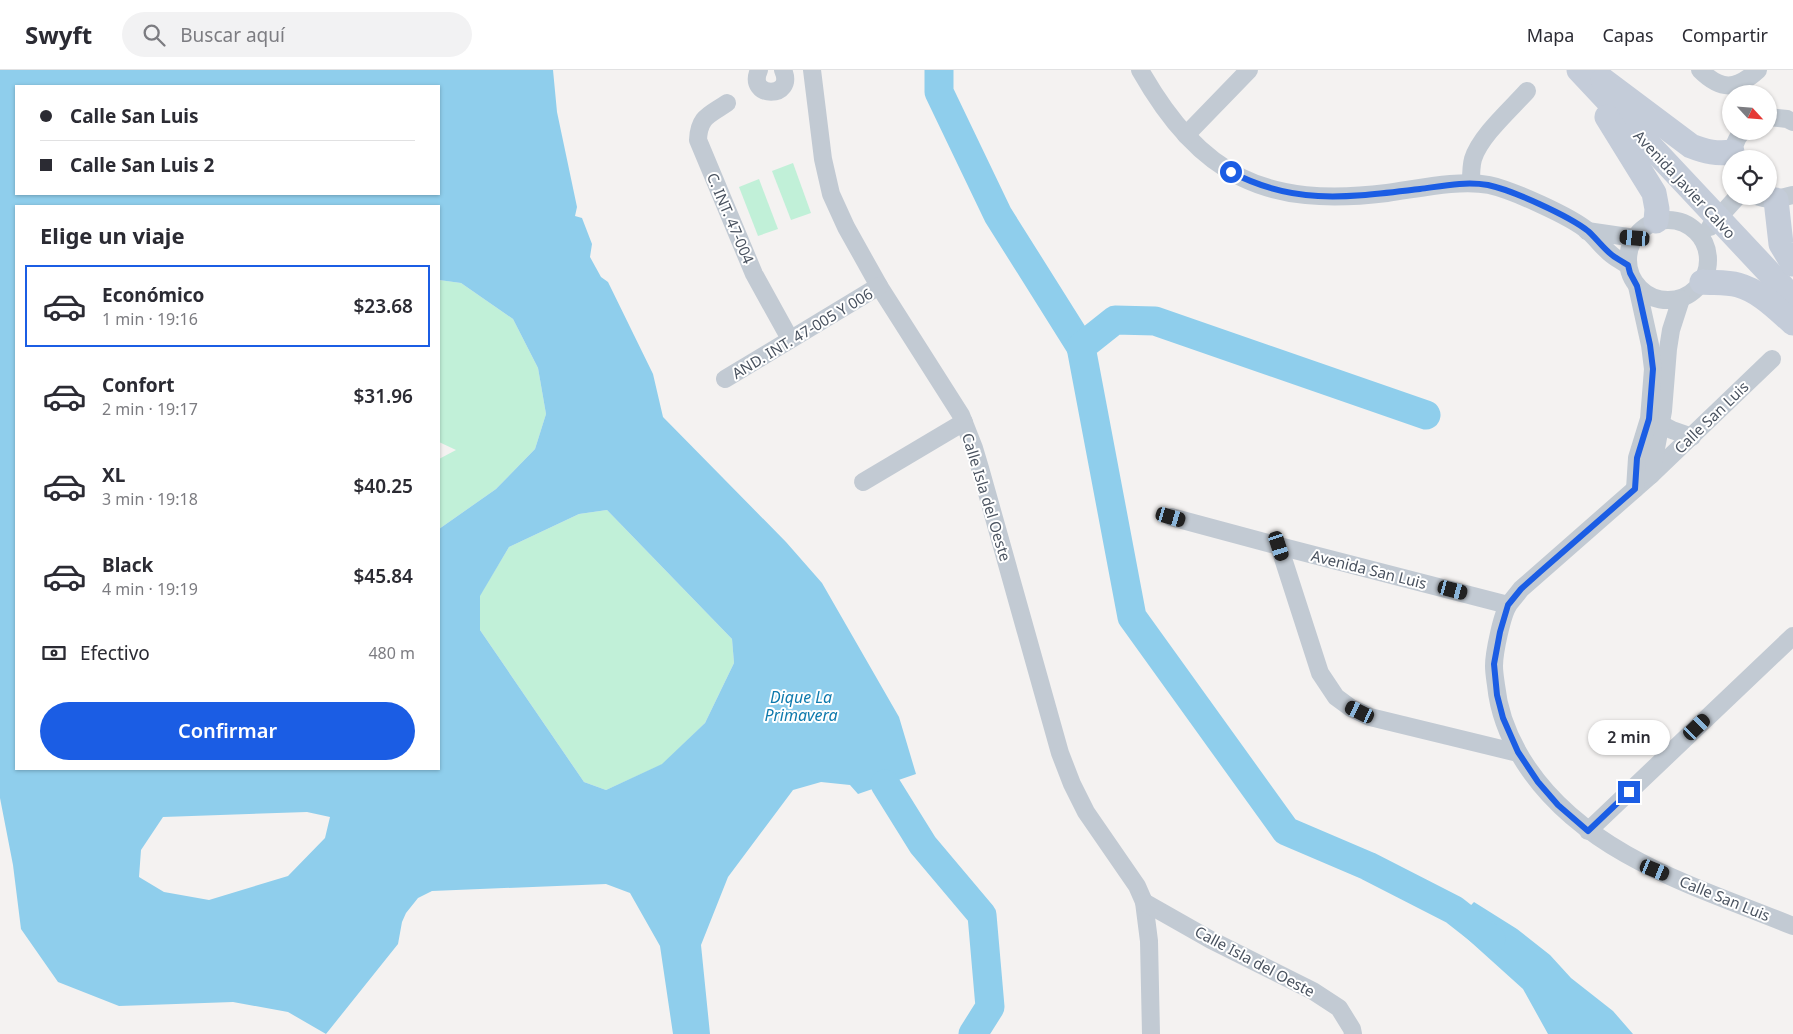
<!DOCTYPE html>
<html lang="es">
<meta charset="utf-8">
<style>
:root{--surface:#fff;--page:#f2f2f3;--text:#2b2b33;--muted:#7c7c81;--line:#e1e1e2;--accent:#1b5de4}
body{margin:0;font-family:"Noto Sans",sans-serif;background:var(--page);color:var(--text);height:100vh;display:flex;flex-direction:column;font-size:19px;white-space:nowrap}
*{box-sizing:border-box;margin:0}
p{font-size:16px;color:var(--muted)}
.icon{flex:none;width:28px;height:28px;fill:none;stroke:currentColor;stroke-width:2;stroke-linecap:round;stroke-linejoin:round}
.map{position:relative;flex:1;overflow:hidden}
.panel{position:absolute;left:15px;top:135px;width:425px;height:565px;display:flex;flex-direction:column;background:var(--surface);border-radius:0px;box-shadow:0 1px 4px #0004}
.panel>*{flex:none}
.top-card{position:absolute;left:15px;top:15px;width:425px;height:110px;border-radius:0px;box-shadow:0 1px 4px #0004;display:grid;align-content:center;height:110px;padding:0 25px;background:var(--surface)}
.needle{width:32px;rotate:116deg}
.tools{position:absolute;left:1722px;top:15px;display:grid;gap:10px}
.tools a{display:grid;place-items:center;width:55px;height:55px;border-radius:50%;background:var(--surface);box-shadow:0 1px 4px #0004;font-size:25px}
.end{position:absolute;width:22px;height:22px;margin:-11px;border:6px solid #1b5de4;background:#fff;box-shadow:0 0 0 2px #fff}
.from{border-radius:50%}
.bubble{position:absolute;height:35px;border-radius:18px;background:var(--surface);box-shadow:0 1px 4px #0004;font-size:16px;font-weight:600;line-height:35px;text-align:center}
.car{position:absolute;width:15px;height:30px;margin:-15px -8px;border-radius:6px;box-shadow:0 0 4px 1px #0007;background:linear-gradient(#222 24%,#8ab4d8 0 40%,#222 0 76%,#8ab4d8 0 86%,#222 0)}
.top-card b{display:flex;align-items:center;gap:18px;height:48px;font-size:19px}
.top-card b+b{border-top:1px solid var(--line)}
.top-card i{width:12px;height:12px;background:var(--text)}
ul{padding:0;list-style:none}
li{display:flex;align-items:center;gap:15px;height:82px;margin:0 10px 8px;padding:0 15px;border:2px solid transparent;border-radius:0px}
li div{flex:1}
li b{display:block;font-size:19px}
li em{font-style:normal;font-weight:600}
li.selected{border-color:var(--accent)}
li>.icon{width:45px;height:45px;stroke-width:1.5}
h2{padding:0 25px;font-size:22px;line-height:60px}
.pay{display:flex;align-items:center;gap:12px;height:55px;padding:0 25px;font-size:19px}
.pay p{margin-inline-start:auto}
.primary-button{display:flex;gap:10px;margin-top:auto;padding:10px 25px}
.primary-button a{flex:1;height:58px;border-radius:30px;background:var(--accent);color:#fff;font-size:20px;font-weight:600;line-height:58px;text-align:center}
header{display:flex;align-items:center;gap:30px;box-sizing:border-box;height:70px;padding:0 25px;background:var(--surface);border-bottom:1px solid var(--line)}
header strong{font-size:24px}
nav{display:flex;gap:28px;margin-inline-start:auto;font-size:18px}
.search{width:350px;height:45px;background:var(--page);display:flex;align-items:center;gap:12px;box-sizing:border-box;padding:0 18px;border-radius:28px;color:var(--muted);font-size:19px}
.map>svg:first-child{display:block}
.green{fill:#c1f0d8}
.water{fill:#8fceec;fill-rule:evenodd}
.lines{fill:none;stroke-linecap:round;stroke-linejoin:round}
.river{stroke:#8fceec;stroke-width:29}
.street{stroke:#c2cad3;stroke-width:18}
.secondary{stroke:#c4ccd9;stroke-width:25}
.route{stroke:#1b5de4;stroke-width:6}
.labels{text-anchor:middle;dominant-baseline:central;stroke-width:4;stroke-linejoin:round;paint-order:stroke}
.street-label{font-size:15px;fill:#49525f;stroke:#fff}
.water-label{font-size:16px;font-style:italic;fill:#0e7aad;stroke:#fff}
</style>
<header>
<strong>Swyft</strong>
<div class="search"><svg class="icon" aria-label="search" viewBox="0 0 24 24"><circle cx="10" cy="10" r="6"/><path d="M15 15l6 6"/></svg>Buscar aquí</div>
<nav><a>Mapa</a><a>Capas</a><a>Compartir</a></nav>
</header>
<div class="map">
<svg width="1793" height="964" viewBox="0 0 1793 964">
<rect width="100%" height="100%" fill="#f4f2f1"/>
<g class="green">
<polygon points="793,93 811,143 791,150 772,101"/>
<polygon points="759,109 778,159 758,166 739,117"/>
<polygon points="439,210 461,213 513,249 538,298 546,344 535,379 496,419 439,459 439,389 456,380 439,372"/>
<polygon points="607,440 732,569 734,593 705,653 663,694 606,720 584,712 480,560 480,525 509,477 579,444"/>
</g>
<g class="water">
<path d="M0,0H553L557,42L577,137L575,146L582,148L592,174L590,187L601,207L608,212L653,304L663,347L786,472L822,513L899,647L916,704L858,724L850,715L821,712L793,720L728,807L701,875L710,964H673L660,876L630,823L606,814L432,821L418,828L406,843L402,852L398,874L326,964L288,942L233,932L119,936L58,912L21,859L13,795L0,728ZM439,16V124H16V16ZM16,136H439V210L461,213L513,249L538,298L546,344L535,379L496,419L439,459V699H16ZM607,440L732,569L734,593L705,653L662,694L606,720L584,712L480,560V526L509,477L579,444ZM307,742L330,747L325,768L288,806L209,830L164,822L139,807L141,780L163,747Z"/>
<polygon points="1474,832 1517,859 1550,885 1571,908 1613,941 1633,964 1548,964 1523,919 1452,855"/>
</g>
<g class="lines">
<g class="river">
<polyline points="939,0 939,22 998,145 1081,277"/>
<polyline points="1426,345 1155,251 1115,250 1081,277 1132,547 1286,761 1368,796 1454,840 1491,869"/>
<polyline points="885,714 923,775 982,845 990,937 973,964"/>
</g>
<g class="street">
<path d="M759,0C746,29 796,29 783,0"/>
<polyline points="812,0 823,89 831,124 846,157 879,216 961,345 974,378 980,398 1060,683 1072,714 1086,742 1137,816 1144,832 1149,871 1151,964"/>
<path d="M1140,0C1201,107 1266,138 1387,123C1417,119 1460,109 1489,115C1512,120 1570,146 1588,161C1597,169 1603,178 1612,185C1617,189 1623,192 1628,195"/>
<path d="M1700,0C1721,21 1736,20 1758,0"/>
<path d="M727,33C710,45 699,46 698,70L754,204L790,269"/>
<polyline points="1769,47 1787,49 1793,52"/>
<polyline points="1186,65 1249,0"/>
<path d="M1733,89C1732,79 1736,68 1743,61"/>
<path d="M1471,113C1471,105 1471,96 1473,89C1480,66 1511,39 1527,21"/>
<path d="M1756,126C1770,131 1779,129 1793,125"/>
<circle cx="1668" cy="190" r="40"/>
<polyline points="1710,157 1738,126"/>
<polyline points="1587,161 1635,168"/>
<path d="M1772,289L1651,405L1521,519C1517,524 1513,529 1509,534C1502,544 1494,583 1494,596C1494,602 1495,608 1496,615C1499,645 1511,673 1528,698C1589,787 1698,817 1793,856"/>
<polyline points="725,309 879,216"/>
<polyline points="1651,349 1672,360 1692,367"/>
<polyline points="1651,405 1663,341 1668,279 1671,260 1681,229"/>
<polyline points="863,412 964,352"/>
<polyline points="1635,419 1637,388 1649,349 1653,299 1650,275 1637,216"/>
<polyline points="1171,447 1279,476 1508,535"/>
<polyline points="1279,476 1320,603 1336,627 1351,638 1370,647 1518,683"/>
<polyline points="1588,761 1793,566"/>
<polyline points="1144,832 1211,870 1313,921 1339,938 1352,959 1353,964"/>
</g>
<g class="secondary">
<polyline points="1579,0 1793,228"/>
<path d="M1603,10L1691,76C1706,82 1717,84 1732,82"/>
<polyline points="1607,47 1654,123 1657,139 1656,151"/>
<polyline points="1776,130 1781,174 1793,194"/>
<path d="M1702,212C1714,213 1727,212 1738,215C1760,221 1777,239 1793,253"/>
</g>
</g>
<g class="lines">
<path class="route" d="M1231,102C1296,136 1350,127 1420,119C1442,116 1465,111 1488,115C1512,120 1569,146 1588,161C1596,168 1603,178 1612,185C1617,189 1623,192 1628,195L1630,203L1637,216L1650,275L1653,299L1649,349L1637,388L1635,419L1540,502L1521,519L1508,535L1500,562L1494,594L1497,625L1503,648L1518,682L1538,712L1558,735L1588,761L1629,722"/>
</g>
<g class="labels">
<g class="street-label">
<text transform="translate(1685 114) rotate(47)">Avenida Javier Calvo</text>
<text transform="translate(731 148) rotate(67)">C. INT. 47-004</text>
<text transform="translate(802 263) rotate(-31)">AND. INT. 47-005 Y 006</text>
<text transform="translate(1711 347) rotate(-44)">Calle San Luis</text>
<text transform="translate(987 427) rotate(73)">Calle Isla del Oeste</text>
<text transform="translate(1369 499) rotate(14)">Avenida San Luis</text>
<text transform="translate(1725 828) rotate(22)">Calle San Luis</text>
<text transform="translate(1255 891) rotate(28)">Calle Isla del Oeste</text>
</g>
<g class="water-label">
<text x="801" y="627">Dique La<tspan x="801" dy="18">Primavera</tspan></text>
</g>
</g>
</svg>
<div class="tools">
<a><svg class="needle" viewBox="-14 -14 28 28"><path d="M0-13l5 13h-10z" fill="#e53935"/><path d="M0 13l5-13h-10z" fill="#7c7c81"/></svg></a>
<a><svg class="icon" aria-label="locate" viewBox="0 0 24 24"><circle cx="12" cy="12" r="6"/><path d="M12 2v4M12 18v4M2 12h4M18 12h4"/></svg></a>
</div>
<i class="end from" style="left:1231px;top:102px"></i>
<i class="end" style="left:1629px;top:722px"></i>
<div class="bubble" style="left:1588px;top:650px;width:82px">2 min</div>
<i class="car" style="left:1635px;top:168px;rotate:275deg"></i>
<i class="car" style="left:1171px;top:447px;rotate:106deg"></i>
<i class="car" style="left:1279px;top:476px;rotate:162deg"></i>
<i class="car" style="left:1453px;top:520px;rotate:105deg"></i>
<i class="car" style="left:1360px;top:642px;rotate:296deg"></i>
<i class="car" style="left:1697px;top:657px;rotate:46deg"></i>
<i class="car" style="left:1655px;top:800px;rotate:112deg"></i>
<div class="top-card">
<b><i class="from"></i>Calle San Luis</b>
<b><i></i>Calle San Luis 2</b>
</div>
<section class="panel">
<h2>Elige un viaje</h2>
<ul>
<li class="selected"><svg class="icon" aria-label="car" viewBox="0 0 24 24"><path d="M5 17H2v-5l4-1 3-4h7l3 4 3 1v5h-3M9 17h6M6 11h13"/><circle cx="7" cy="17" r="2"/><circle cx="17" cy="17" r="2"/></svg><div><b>Económico</b><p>1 min · 19:16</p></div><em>$23.68</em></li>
<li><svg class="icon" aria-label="car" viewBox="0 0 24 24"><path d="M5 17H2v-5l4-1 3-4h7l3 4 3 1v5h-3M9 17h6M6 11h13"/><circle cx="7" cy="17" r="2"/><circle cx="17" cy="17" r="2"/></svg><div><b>Confort</b><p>2 min · 19:17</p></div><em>$31.96</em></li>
<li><svg class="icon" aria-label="car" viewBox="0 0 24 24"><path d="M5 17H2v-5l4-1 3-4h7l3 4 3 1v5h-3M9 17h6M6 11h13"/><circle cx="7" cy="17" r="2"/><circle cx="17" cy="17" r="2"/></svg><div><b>XL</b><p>3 min · 19:18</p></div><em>$40.25</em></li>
<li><svg class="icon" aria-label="car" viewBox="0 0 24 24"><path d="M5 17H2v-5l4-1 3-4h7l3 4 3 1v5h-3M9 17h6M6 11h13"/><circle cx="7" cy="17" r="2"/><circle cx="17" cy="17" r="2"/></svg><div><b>Black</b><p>4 min · 19:19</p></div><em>$45.84</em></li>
</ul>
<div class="pay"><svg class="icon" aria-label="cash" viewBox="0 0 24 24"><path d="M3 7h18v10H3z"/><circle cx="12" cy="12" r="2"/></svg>Efectivo<p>480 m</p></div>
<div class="primary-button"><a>Confirmar</a></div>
</section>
</div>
